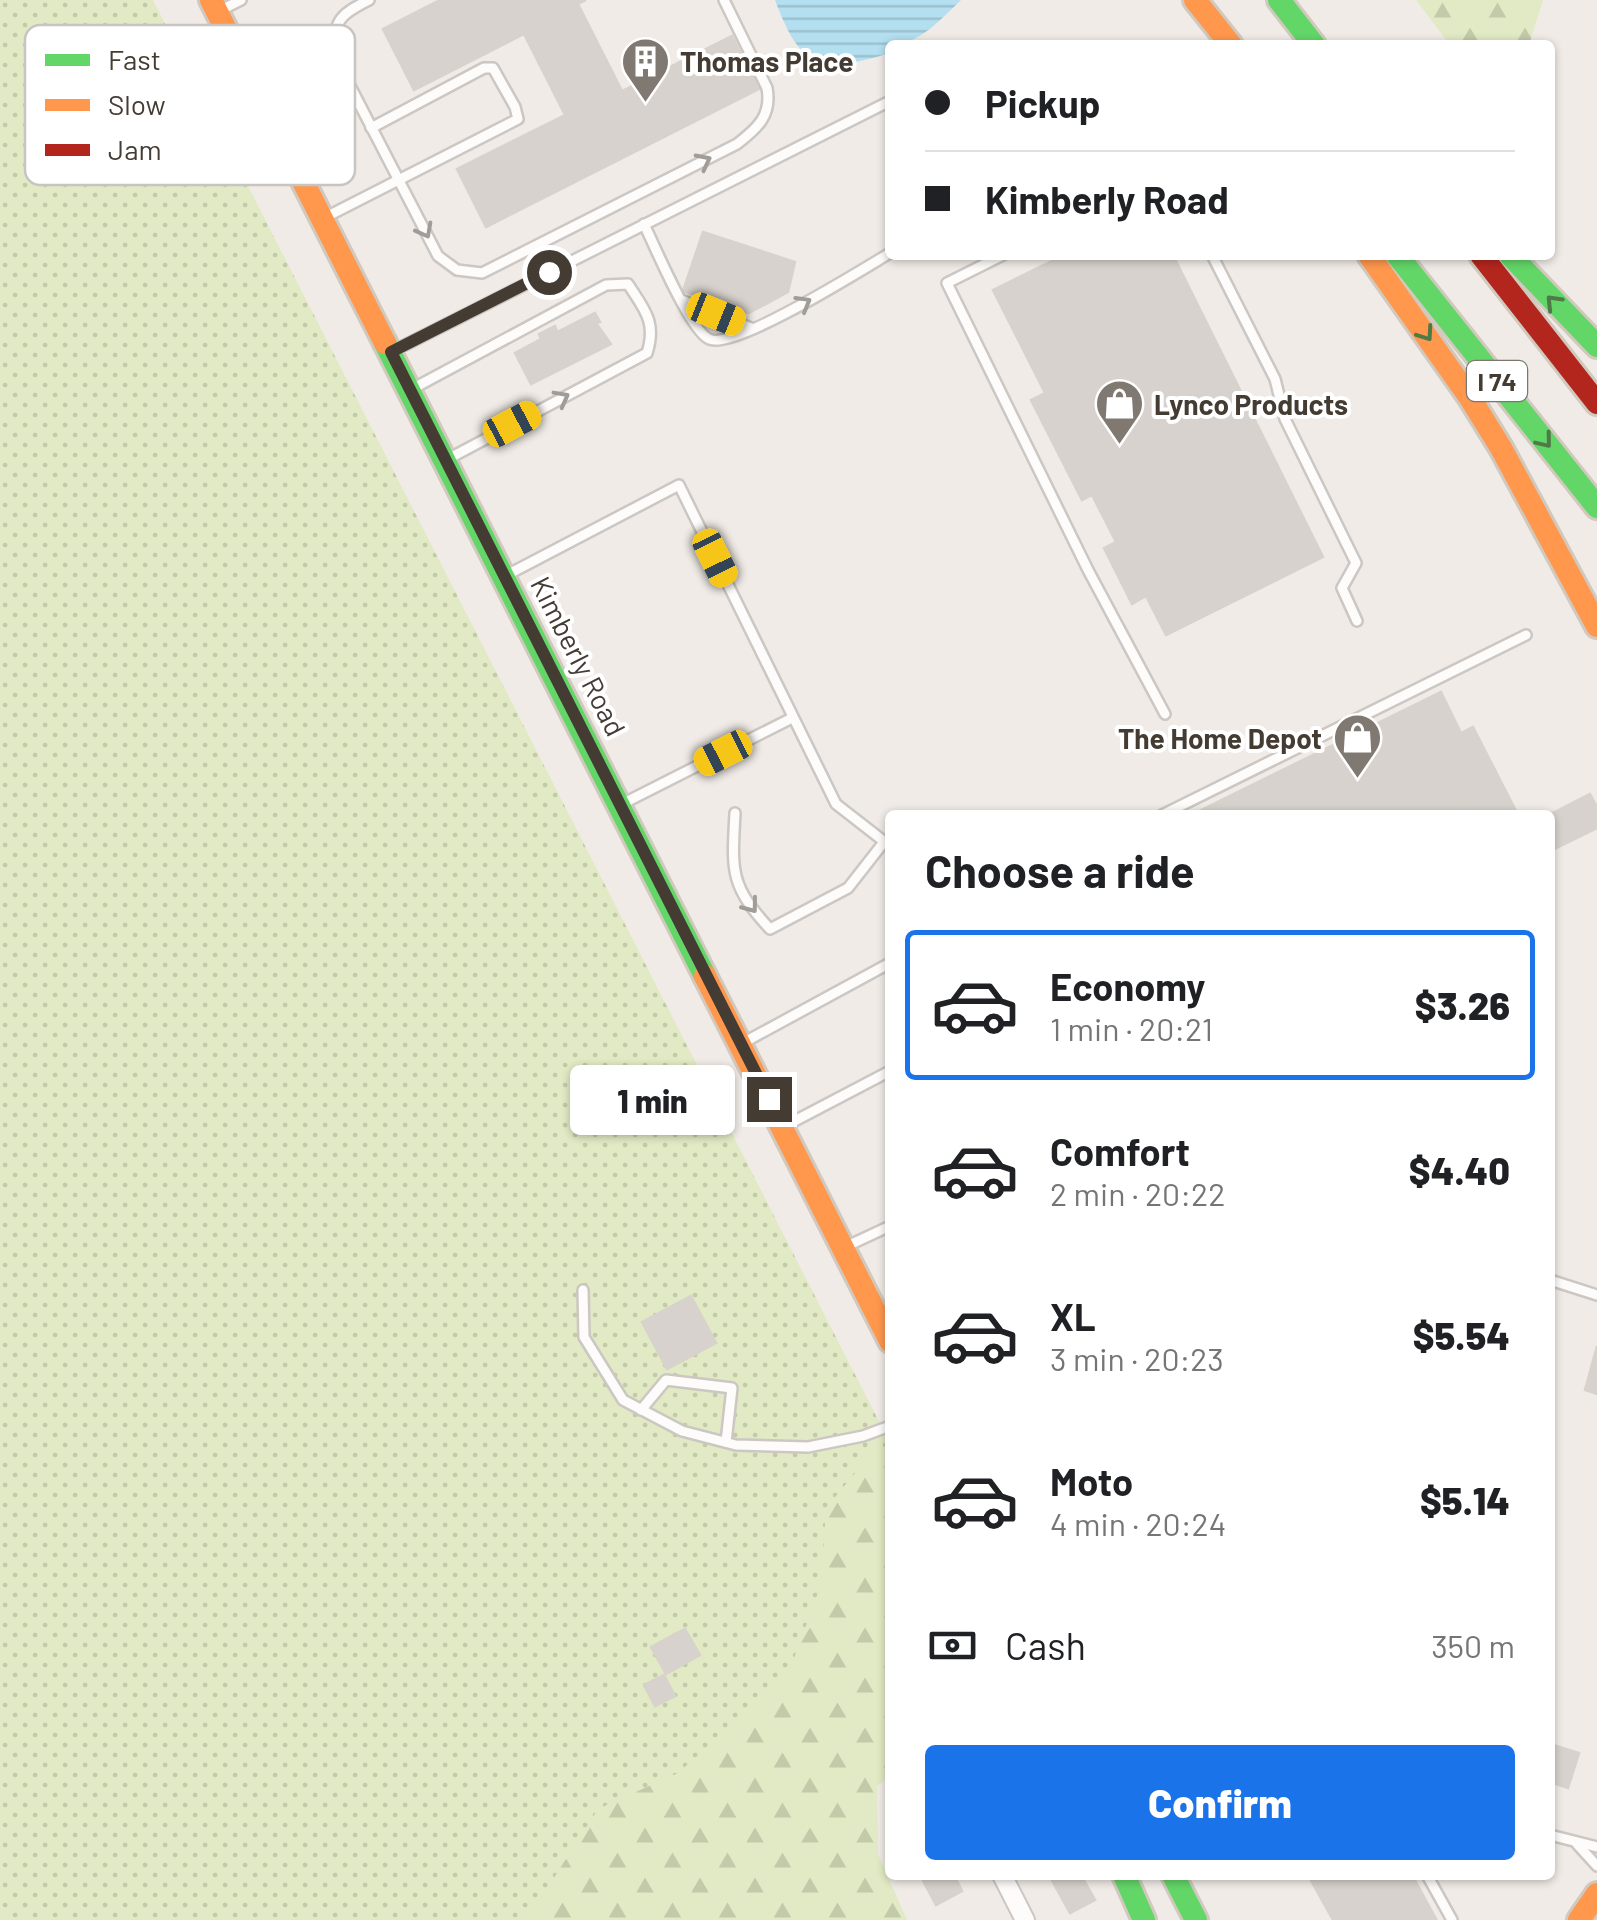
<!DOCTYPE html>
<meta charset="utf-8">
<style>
:root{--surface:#fff;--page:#f6f6f6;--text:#202124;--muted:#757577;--line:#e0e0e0;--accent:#1a73e8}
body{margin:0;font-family:Barlow,sans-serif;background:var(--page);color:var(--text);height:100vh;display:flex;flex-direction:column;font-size:38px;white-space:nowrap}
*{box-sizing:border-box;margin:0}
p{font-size:32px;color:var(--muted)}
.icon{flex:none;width:55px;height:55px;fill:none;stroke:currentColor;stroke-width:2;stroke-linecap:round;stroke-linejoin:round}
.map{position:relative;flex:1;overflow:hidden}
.details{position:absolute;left:885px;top:810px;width:670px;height:1070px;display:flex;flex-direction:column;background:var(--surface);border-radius:10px;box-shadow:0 2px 8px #0004}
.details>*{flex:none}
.top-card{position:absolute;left:885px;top:40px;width:670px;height:220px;border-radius:10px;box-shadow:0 2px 8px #0004;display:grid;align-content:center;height:220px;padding:0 40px;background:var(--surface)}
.end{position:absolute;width:45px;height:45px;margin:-22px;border:12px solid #443b33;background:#fff;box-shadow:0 0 0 5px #fff}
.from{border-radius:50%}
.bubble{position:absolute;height:70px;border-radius:10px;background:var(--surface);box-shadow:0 2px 8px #0004;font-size:32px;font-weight:800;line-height:70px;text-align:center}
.car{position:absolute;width:30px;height:60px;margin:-30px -15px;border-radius:12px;box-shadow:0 0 8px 2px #0007;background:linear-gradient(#f5c518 24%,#345 0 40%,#f5c518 0 76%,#345 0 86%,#f5c518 0)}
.top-card b{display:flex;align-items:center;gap:35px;height:95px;font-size:38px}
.top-card b+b{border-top:2px solid var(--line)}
.top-card i{width:25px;height:25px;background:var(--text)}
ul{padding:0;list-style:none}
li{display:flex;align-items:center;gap:30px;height:150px;margin:0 20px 15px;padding:0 20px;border:5px solid transparent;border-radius:10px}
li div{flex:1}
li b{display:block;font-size:38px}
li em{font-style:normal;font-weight:800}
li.on{border-color:var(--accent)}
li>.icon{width:90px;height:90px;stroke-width:1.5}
h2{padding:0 40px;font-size:45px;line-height:120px}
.pay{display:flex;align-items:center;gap:25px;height:110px;padding:0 40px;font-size:38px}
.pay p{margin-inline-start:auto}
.button{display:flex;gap:20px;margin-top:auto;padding:20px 40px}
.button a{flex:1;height:115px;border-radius:10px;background:var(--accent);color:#fff;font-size:40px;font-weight:800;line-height:115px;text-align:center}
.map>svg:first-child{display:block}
.grass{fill:url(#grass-dots)}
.forest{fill:url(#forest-firs)}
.water{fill:url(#water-rules)}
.building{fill:#d7d2cd;stroke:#d8d2cc;stroke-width:2.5}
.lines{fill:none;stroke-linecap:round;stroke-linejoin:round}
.lane-casing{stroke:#ccc7c2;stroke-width:14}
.street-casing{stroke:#ccc7c2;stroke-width:22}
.fast-casing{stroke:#d1c9be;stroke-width:28}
.slow-casing{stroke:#d1c9be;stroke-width:28}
.jam-casing{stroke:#d1c9be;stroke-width:28}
.lane{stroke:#fdfcfb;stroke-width:9}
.street{stroke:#fdfcfb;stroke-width:18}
.fast{stroke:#63d668;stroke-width:22}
.slow{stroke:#ff974d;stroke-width:22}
.jam{stroke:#b3261e;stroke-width:22}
.oneway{stroke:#a09c97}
.oneway2{stroke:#507948}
.route{stroke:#443b33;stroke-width:12}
.labels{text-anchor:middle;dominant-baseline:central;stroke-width:8;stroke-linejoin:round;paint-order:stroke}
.shield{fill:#fff;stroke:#7c7670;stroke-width:2.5}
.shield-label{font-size:25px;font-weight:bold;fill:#443b33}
.poi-label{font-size:28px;font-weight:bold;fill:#443b33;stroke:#fff;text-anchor:start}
.street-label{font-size:28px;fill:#443b33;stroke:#fff}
.key{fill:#fff;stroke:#c7c4c2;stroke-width:2.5}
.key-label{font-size:28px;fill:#443b33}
</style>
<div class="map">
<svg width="1597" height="1920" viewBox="0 0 1597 1920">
<defs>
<pattern id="grass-dots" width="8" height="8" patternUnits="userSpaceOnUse" patternTransform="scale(2.5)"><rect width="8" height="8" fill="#e1eac4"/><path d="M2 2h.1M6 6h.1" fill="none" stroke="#c2caa9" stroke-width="1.8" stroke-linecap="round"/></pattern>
<pattern id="forest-firs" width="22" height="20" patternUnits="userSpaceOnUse" patternTransform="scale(2.5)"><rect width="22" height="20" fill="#e1eac4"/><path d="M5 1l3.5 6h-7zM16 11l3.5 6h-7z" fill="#c2caa9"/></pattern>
<pattern id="water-rules" width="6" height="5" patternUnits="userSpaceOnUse" patternTransform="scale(2.5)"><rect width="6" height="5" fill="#b4dff0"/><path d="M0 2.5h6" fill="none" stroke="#9cc0ce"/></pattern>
</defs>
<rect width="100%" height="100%" fill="#f0ebe6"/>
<polygon class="grass" points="0,0 153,0 890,1443 890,1740 809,1782 880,1920 0,1920"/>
<g class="forest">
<polygon points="1416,0 1543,0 1529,45 1450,45"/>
<polygon points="890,1443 890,1777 877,1786 878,1854 907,1920 527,1920 598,1809 678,1773 788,1675 821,1584 826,1508 870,1455"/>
</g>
<path class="water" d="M775,0H961C941,19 919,45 890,45V53C820,74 801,70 775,0Z"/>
<g class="building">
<polygon points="440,0 586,0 578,4 622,91 732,36 759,89 486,227 457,169 565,115 524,34 414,90 383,29"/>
<polygon points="703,232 795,262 788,292 749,313 683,291"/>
<polygon points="1064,255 1173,255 1323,557 1166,635 1146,596 1132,604 1104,548 1116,542 1092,495 1082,500 1031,400 1045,393 993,290"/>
<polygon points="595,313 600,322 596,323 611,344 531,384 515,353 541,339 539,334 555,326 557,332"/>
<polygon points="1441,692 1461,733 1435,746 1471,815 1191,815"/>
<polygon points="1473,727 1518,815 1471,815 1435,746"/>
<polygon points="1590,794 1597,807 1597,828 1550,851 1549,815"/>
<polygon points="691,1296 716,1343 667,1369 642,1322"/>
<polygon points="1597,1346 1597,1394 1585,1390"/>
<polygon points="685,1629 700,1655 666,1674 651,1647"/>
<polygon points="664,1675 675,1696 655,1706 644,1685"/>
<polygon points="1550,1744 1579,1753 1568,1788 1550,1782"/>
<polygon points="920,1875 954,1875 962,1891 936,1905"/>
<polygon points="1049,1875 1081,1875 1095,1900 1070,1913"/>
<polygon points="1308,1875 1412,1875 1436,1919 1333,1920"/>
</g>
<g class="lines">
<defs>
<g id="lane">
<path d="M369,0C341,14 335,19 332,51L438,256L457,270L482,273L737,144C758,128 772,115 767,88L724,0"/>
<polyline points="219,11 241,0"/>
<polyline points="324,218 518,119 515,107 493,68 484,68 371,128"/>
<path d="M644,224C655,247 690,330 709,339C733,351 863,269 890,253"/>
<polyline points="1003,255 947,283 1088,570 1165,714"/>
<polyline points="1212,255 1275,379 1285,419 1356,563 1342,588 1357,621"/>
<polyline points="681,300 751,328"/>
<polyline points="393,351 890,101"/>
<path d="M412,389L606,285L628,284C644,309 657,322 647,353L448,459"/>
<polyline points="505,576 679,485 836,804 890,846"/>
<polyline points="620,805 792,718"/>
<path d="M735,813C732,870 729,885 770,929L848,888L884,842"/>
<polyline points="1162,815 1526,635"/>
<polyline points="741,1044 890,963"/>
<polyline points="785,1126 890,1071"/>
<polyline points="843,1248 890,1226"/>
<polyline points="1550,1280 1597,1295"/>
<polyline points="583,1290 584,1337 623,1400 682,1431 736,1445 808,1447 863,1436 890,1426"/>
<polyline points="641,1410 666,1380 732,1388 726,1442"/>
<polyline points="1550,1835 1597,1847"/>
<polyline points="1577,1844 1597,1866"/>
<polyline points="1427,1875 1452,1920"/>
</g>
<polyline id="street" points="1002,1875 1025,1920"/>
<g id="fast">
<polyline points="1279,0 1314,45"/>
<polyline points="1397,255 1597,507"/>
<polyline points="1510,255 1597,346"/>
<polyline points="385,343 705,976"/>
<polyline points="1124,1875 1144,1920"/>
<polyline points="1173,1875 1196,1920"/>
</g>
<g id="slow">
<polyline points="211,0 385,343"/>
<polyline points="1195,0 1231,45"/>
<polyline points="1369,255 1470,398 1501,448 1597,626"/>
<polyline points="705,976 890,1341"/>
<polyline points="1579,1920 1597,1894"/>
</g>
<polyline id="jam" points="1481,255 1597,403"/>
</defs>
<use href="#lane" class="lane-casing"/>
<use href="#street" class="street-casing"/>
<use href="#fast" class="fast-casing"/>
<use href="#slow" class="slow-casing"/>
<use href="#jam" class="jam-casing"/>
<use href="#lane" class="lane"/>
<use href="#street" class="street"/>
<use href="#fast" class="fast"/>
<use href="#slow" class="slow"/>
<use href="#jam" class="jam"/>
</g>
<defs><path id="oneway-chevron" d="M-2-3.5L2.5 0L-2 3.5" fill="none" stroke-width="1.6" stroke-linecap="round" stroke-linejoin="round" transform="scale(2.5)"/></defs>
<g class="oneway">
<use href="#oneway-chevron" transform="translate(704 161) rotate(-27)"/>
<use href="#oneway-chevron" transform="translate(425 231) rotate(62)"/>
<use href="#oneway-chevron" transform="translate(804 303) rotate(-30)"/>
<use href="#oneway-chevron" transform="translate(562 398) rotate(-28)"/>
<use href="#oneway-chevron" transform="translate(751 906) rotate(53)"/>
</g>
<g class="oneway2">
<use href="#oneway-chevron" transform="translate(1553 302) rotate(-134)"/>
<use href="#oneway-chevron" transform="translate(1426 334) rotate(55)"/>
<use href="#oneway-chevron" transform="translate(1545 441) rotate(51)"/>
</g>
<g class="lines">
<polyline class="route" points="549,272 391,352 769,1099"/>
</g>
<defs>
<symbol id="building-pin" viewBox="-11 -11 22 30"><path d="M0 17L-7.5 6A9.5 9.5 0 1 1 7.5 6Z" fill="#807972" stroke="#fff"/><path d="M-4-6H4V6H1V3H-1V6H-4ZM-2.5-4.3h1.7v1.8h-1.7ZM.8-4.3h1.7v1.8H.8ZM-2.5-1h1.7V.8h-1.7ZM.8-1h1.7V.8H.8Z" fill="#fff"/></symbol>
<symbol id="shop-pin" viewBox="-11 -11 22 30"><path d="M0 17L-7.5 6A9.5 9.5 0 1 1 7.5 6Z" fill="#807972" stroke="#fff"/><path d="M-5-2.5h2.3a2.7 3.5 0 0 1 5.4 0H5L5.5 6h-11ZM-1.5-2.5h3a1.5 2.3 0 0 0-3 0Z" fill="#fff"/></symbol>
</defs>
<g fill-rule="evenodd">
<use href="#building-pin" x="618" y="34" width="55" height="75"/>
<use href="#shop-pin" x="1092" y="376" width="55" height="75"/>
<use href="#shop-pin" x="1330" y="710" width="55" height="75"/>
</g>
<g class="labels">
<rect class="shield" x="1467" y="361" width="60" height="40" rx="8"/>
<g class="shield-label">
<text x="1497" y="381">I 74</text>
</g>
<g class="poi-label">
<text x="680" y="61">Thomas Place</text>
<text x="1154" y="404">Lynco Products</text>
<text x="1322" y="738" text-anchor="end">The Home Depot</text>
</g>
<g class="street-label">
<text transform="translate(579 656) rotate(63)">Kimberly Road</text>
</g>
</g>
<rect x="25" y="25" width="330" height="160" rx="15" class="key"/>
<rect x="45" y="54" width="45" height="12" fill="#63d668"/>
<rect x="45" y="99" width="45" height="12" fill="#ff974d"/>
<rect x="45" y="144" width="45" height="12" fill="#b3261e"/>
<g class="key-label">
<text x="108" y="70">Fast</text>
<text x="108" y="115">Slow</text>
<text x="108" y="160">Jam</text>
</g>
</svg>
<i class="end from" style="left:549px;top:272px"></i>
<i class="end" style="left:769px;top:1099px"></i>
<div class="bubble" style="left:570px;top:1065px;width:165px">1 min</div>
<i class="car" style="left:716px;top:314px;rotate:112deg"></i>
<i class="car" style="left:512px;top:424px;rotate:62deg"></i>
<i class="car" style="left:715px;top:558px;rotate:154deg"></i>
<i class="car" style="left:723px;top:753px;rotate:243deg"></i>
<div class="top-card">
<b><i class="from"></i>Pickup</b>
<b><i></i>Kimberly Road</b>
</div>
<section class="details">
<h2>Choose a ride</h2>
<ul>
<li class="on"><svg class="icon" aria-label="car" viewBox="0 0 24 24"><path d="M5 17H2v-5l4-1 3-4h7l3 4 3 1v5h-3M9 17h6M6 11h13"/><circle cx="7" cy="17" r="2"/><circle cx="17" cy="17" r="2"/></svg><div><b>Economy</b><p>1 min · 20:21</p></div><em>$3.26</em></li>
<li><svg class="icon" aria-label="car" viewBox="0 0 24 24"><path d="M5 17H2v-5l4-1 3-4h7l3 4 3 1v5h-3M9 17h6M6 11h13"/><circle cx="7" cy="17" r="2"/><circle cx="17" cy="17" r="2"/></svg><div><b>Comfort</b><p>2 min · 20:22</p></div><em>$4.40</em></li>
<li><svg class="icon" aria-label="car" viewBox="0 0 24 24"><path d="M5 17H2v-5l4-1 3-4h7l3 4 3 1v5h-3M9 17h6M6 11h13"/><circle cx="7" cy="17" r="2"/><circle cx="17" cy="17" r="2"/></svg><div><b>XL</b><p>3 min · 20:23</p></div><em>$5.54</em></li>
<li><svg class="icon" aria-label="car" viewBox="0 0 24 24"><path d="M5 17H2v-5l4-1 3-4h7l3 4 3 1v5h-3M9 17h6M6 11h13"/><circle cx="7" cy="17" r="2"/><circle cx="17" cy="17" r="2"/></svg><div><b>Moto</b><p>4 min · 20:24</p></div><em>$5.14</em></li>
</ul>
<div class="pay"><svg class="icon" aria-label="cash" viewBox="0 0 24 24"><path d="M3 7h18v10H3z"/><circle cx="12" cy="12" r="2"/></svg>Cash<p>350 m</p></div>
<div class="button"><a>Confirm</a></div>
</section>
</div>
